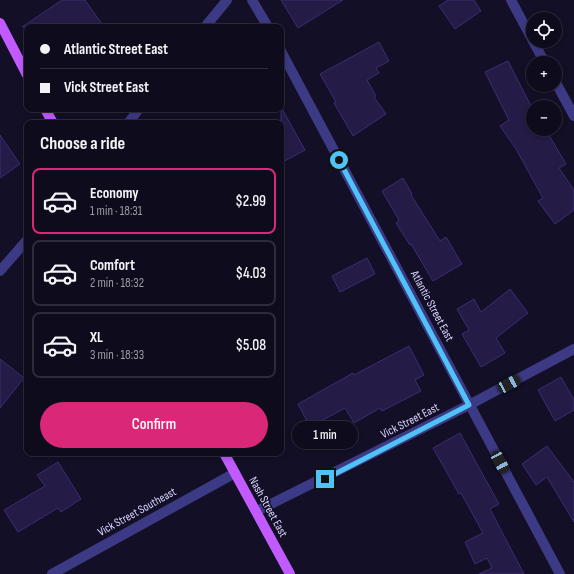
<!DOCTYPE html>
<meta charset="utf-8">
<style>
:root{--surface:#0e0b1c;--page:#1c1929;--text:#f1f3f6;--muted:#9b9ba3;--line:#2e2b3b;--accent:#db2777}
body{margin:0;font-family:"Sofia Sans Condensed",sans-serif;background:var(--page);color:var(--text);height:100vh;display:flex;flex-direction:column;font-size:15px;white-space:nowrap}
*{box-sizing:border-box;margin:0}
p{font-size:13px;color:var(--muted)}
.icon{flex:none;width:22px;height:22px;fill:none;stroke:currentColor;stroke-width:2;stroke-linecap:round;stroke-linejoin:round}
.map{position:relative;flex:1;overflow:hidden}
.drawer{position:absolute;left:24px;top:120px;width:260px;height:336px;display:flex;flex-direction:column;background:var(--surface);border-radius:8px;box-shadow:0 2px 6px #0003,0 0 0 1px var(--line)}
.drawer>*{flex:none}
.guide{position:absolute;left:24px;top:24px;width:260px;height:88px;border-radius:8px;box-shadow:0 2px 6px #0003,0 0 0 1px var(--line);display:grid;align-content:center;height:88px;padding:0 16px;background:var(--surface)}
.buttons{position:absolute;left:526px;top:12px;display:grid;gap:8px}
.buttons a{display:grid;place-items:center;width:36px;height:36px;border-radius:50%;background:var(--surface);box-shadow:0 2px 6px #0003,0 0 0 1px var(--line);font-size:20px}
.end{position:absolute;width:18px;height:18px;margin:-9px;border:5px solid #4fc3f7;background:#111;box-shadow:0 0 0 2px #111}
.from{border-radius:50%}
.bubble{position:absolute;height:28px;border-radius:14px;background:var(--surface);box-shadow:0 2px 6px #0003,0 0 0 1px var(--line);font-size:13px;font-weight:600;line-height:28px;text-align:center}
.car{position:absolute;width:12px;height:24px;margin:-12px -6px;border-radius:5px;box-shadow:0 0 3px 1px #0007;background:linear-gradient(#222 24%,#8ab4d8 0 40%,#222 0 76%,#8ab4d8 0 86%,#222 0)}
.guide b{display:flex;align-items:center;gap:14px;height:38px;font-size:15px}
.guide b+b{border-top:1px solid var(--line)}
.guide i{width:10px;height:10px;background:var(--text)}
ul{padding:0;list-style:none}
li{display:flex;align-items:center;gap:12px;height:66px;margin:0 8px 6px;padding:0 8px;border:2px solid var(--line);border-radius:8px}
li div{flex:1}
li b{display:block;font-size:15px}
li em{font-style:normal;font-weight:600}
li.on{border-color:var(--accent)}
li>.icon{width:36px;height:36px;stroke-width:1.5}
h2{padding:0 16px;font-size:18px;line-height:48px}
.cta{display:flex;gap:8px;margin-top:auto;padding:8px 16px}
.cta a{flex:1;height:46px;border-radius:24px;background:var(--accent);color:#fff;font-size:16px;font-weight:600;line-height:46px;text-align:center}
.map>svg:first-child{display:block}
.building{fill:#241b47;stroke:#3b2d73}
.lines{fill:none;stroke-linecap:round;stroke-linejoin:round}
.minor{stroke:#3d3a85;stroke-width:10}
.major{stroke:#c25bff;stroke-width:10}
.route{stroke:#4fc3f7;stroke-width:5}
.labels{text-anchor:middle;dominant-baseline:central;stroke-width:3;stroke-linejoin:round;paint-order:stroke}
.street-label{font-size:12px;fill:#d9d4ff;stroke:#130f26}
</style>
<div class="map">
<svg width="574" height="574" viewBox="0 0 574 574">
<rect width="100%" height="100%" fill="#130f26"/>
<g class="building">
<polygon points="62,0 85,0 104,27 22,27"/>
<polygon points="281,0 343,0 298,28"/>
<polygon points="448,0 474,0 481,11 455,29 439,6"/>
<polygon points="379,42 389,61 376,68 379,73 367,80 376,96 374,97 386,114 353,136 334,103 336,102 320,74"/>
<polygon points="508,61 531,106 535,104 537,107 533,107 533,129 548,129 546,130 566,164 559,168 574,190 574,210 555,224 538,201 543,198 516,149 500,126 509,120 485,72"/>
<polygon points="281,107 305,150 281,163"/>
<polygon points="0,135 20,164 0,178"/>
<polygon points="403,178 412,194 411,195 440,241 446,237 462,264 433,281 411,244 410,245 396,223 399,220 382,191"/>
<polygon points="367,258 375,274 340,292 332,276"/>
<polygon points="510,289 528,313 496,338 505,353 481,367 462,334 469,330 457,309 474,299 481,312"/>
<polygon points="409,346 424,375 415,380 421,391 382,411 380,408 354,423 345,408 310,427 298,404 353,373 354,375"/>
<polygon points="0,359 24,378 0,408"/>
<polygon points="561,377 574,400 574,410 555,421 538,390"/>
<polygon points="460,433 499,504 490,509 524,574 479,574 492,568 487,558 475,564 465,542 483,533 461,493 459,494 433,448"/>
<polygon points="547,446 574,482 574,522 547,477 536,485 522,464"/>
<polygon points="58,462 81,499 61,512 58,508 18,532 4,510 45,486 37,475"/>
</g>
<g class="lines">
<g class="minor">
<polyline points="252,0 268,27"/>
<polyline points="511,0 533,41"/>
<polyline points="205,27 227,0"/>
<polyline points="533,41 545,63"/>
<polyline points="281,51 560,574"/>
<polyline points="555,81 574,116"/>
<polyline points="128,123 139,109"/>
<polyline points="0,271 27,240"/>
<polyline points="257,511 469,405 574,349"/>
<polyline points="52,574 235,473"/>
</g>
<g class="major">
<polyline points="0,23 27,75"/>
<polyline points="45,109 53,123"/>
<polyline points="224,453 290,574"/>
</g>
</g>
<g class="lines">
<polyline class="route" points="325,479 469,405 339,160"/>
</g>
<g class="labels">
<g class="street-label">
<text transform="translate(432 306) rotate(62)">Atlantic Street East</text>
<text transform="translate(410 421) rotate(-27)">Vick Street East</text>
<text transform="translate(268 507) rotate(61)">Nash Street East</text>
<text transform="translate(137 512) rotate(-29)">Vick Street Southeast</text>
</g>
</g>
</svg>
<div class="buttons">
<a><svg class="icon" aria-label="locate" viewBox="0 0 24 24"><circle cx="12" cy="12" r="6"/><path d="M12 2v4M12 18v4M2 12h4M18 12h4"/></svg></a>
<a>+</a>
<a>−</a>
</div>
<i class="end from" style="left:339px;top:160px"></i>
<i class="end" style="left:325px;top:479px"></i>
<div class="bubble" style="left:292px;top:421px;width:66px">1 min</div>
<i class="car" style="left:509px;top:384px;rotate:62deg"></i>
<i class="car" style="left:500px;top:462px;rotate:152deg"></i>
<div class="guide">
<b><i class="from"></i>Atlantic Street East</b>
<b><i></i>Vick Street East</b>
</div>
<section class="drawer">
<h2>Choose a ride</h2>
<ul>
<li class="on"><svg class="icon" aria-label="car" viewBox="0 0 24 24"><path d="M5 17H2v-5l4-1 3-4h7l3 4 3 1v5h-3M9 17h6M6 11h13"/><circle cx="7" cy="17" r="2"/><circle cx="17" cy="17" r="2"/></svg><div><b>Economy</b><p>1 min · 18:31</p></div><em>$2.99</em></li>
<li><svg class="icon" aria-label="car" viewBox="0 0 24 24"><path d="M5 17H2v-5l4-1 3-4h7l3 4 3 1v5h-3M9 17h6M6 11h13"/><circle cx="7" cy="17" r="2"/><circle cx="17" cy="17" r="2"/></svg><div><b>Comfort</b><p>2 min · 18:32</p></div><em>$4.03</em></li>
<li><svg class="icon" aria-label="car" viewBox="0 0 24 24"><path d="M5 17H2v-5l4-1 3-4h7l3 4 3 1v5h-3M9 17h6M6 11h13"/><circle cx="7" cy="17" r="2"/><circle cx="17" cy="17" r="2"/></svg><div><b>XL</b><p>3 min · 18:33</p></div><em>$5.08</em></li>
</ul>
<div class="cta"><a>Confirm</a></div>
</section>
</div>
